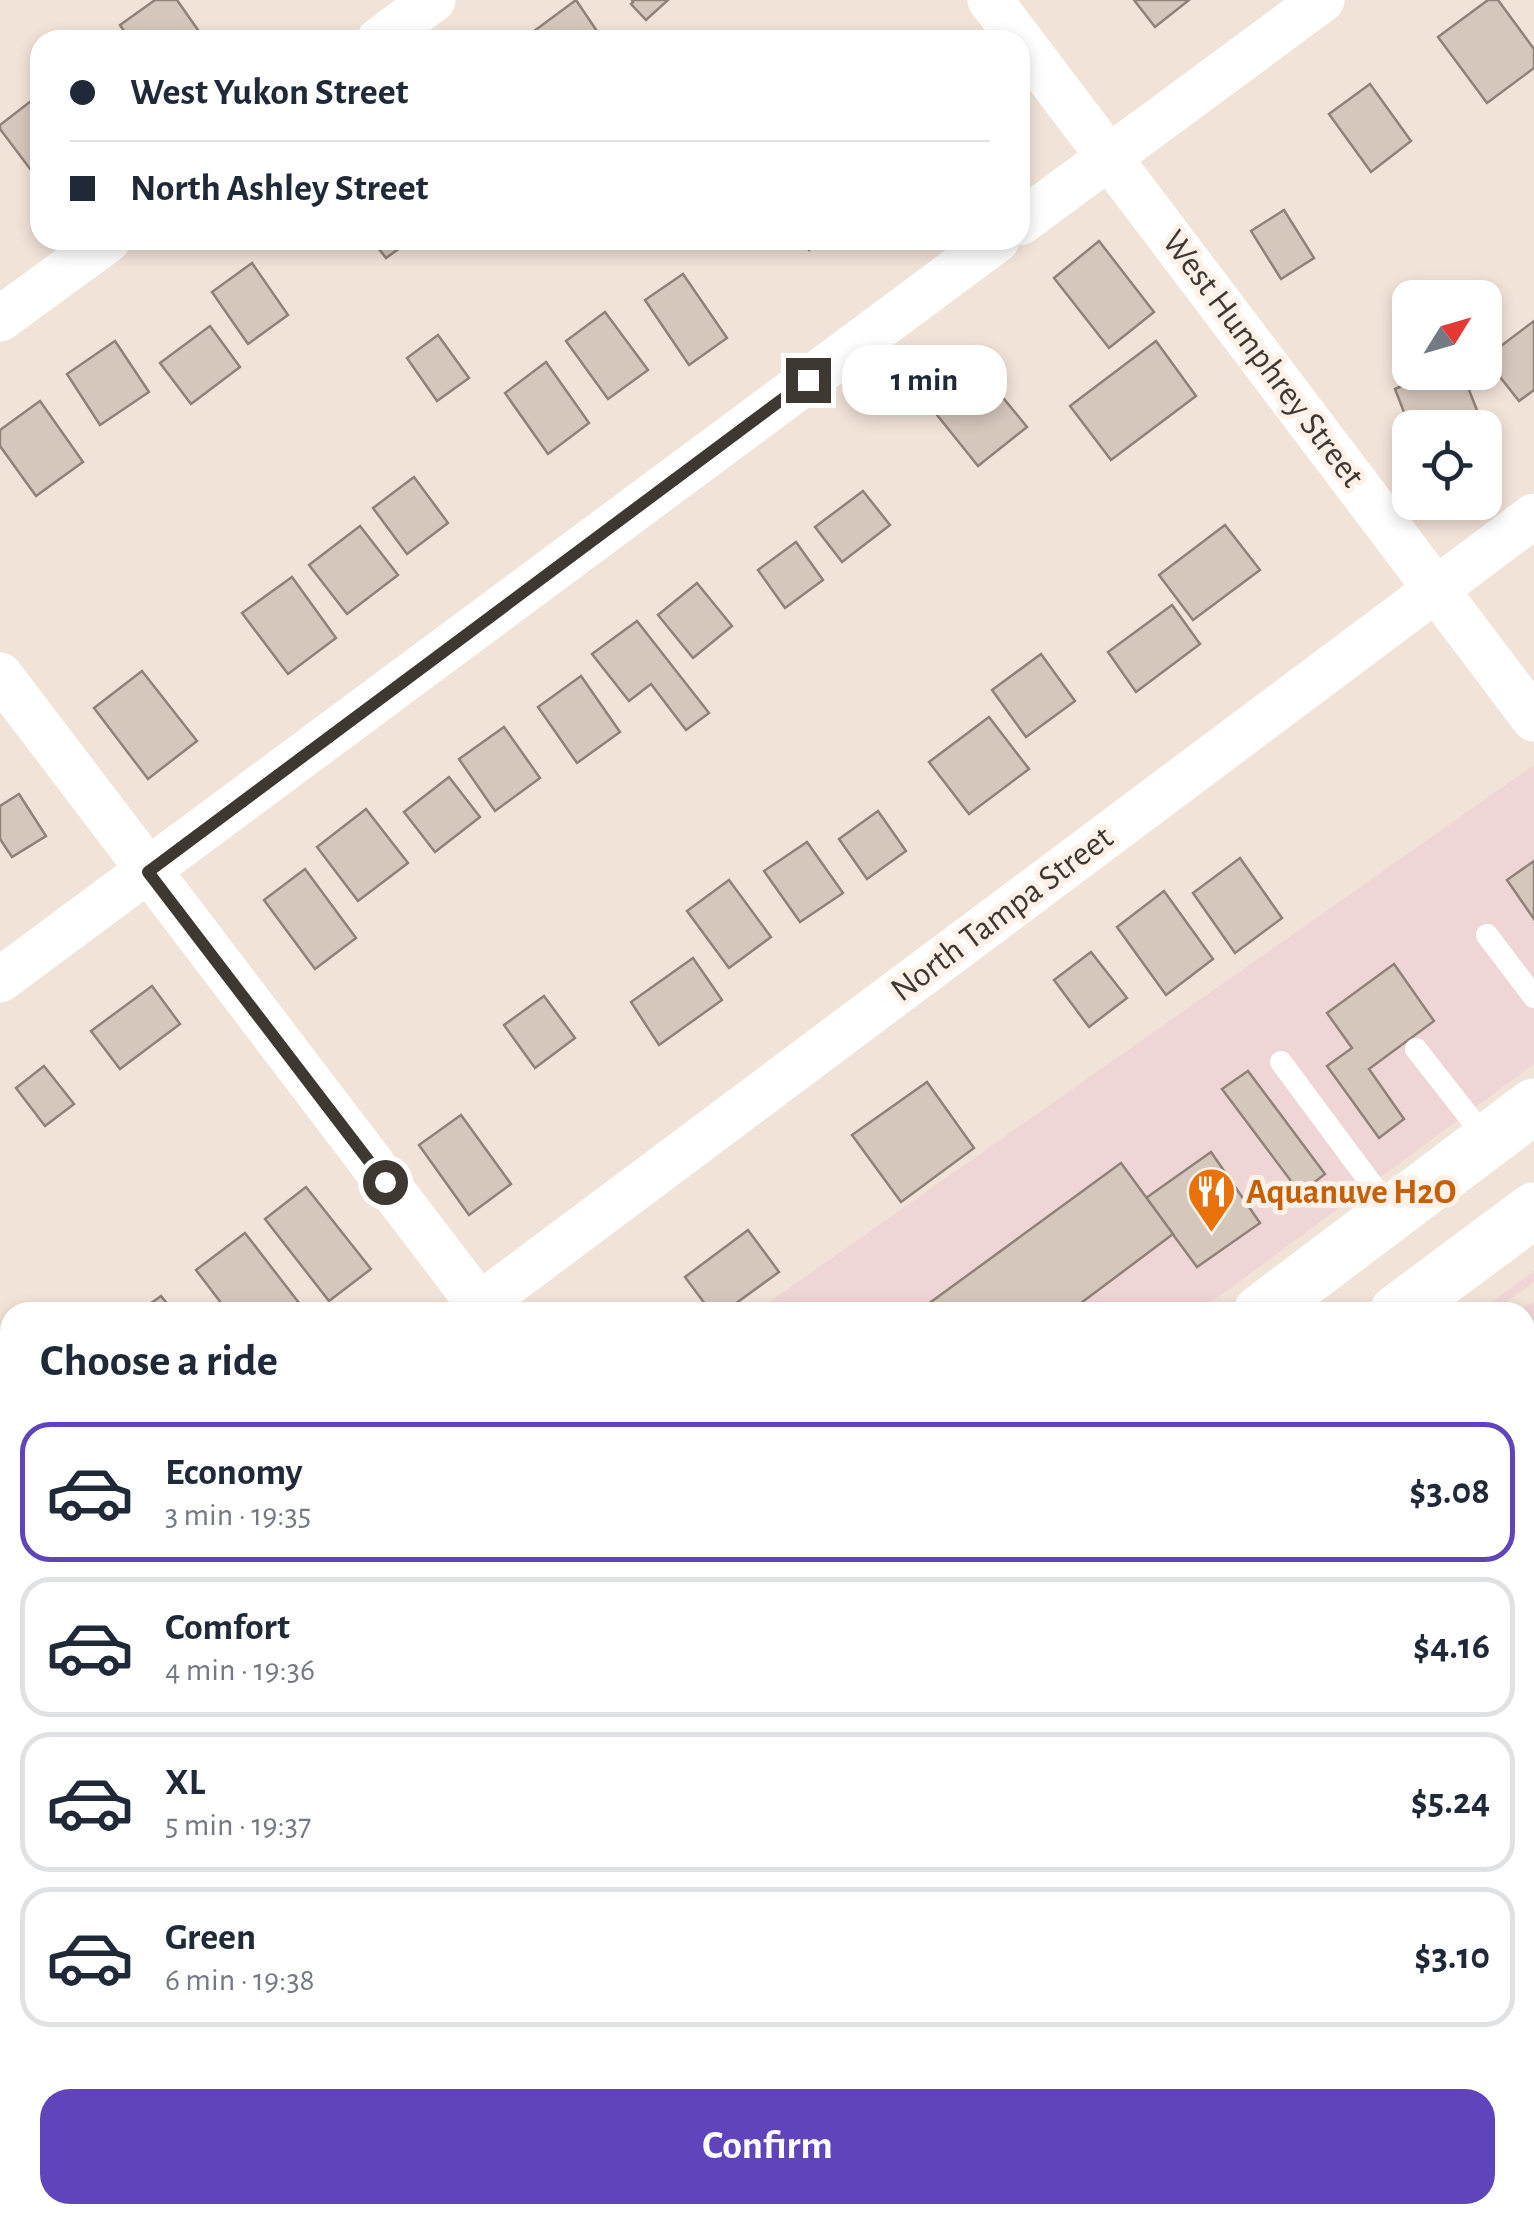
<!DOCTYPE html>
<meta charset="utf-8">
<style>
:root{--surface:#fff;--page:#f2f2f3;--text:#1f2937;--muted:#747a83;--line:#e0e1e3;--accent:#6044bc}
body{margin:0;font-family:"Alegreya Sans",sans-serif;background:var(--page);color:var(--text);height:100vh;display:flex;flex-direction:column;font-size:38px;white-space:nowrap}
*{box-sizing:border-box;margin:0}
p{font-size:32px;color:var(--muted)}
.icon{flex:none;width:55px;height:55px;fill:none;stroke:currentColor;stroke-width:2;stroke-linecap:round;stroke-linejoin:round}
.map{position:relative;flex:1;overflow:hidden}
.side{position:absolute;left:0px;top:1302px;width:1535px;height:922px;display:flex;flex-direction:column;background:var(--surface);border-radius:30px 30px 0 0;box-shadow:0 5px 15px #0003}
.side>*{flex:none}
.guide{position:absolute;left:30px;top:30px;width:1000px;height:220px;border-radius:30px;box-shadow:0 5px 15px #0003;display:grid;align-content:center;height:220px;padding:0 40px;background:var(--surface)}
.needle{width:65px;rotate:53deg}
.fabs{position:absolute;left:1392px;top:280px;display:grid;gap:20px}
.fabs a{display:grid;place-items:center;width:110px;height:110px;border-radius:20px;background:var(--surface);box-shadow:0 5px 15px #0003;font-size:50px}
.end{position:absolute;width:45px;height:45px;margin:-22px;border:12px solid #3e3833;background:#fff;box-shadow:0 0 0 5px #fff}
.from{border-radius:50%}
.bubble{position:absolute;height:70px;border-radius:30px;background:var(--surface);box-shadow:0 5px 15px #0003;font-size:32px;font-weight:700;line-height:70px;text-align:center}
.guide b{display:flex;align-items:center;gap:35px;height:95px;font-size:38px}
.guide b+b{border-top:2px solid var(--line)}
.guide i{width:25px;height:25px;background:var(--text)}
ul{padding:0;list-style:none}
li{display:flex;align-items:center;gap:30px;height:140px;margin:0 20px 15px;padding:0 20px;border:5px solid var(--line);border-radius:30px}
li div{flex:1}
li b{display:block;font-size:38px}
li em{font-style:normal;font-weight:700}
li.on{border-color:var(--accent)}
li>.icon{width:90px;height:90px;stroke-width:1.5}
h2{padding:0 40px;font-size:45px;line-height:120px}
.button{display:flex;gap:20px;margin-top:auto;padding:20px 40px}
.button a{flex:1;height:115px;border-radius:30px;background:var(--accent);color:#fff;font-size:40px;font-weight:700;line-height:115px;text-align:center}
.map>svg:first-child{display:block}
.commercial{fill:#f0d5d7}
.building{fill:#d6c7bc;stroke:#908278;stroke-width:2.5}
.lines{fill:none;stroke-linecap:round;stroke-linejoin:round}
.service{stroke:#fff;stroke-width:22}
.minor{stroke:#fff;stroke-width:45}
.tertiary{stroke:#fff;stroke-width:55}
.primary{stroke:#fff;stroke-width:55}
.route{stroke:#3e3833;stroke-width:12}
.labels{text-anchor:middle;dominant-baseline:central;stroke-width:10;stroke-linejoin:round;paint-order:stroke}
.street-label{font-size:35px;fill:#3e3833;stroke:#fdf1e8}
.food-label{font-size:35px;font-weight:bold;fill:#c56008;stroke:#fdf1e8;text-anchor:start}
</style>
<div class="map">
<svg width="1534" height="2224" viewBox="0 0 1534 2224">
<rect width="100%" height="100%" fill="#f2e3d8"/>
<g class="commercial">
<polygon points="1534,765 1534,1064 1198,1312 755,1312"/>
<polygon points="1534,1271 1534,1282 1493,1312 1478,1312"/>
<polygon points="1534,1301 1534,2224 1339,2224 1332,2215 1525,2215 1525,1312 1519,1312"/>
<polygon points="10,1848 10,2214 0,2222 0,1855"/>
<polygon points="274,2215 748,2215 754,2224 262,2224"/>
<polygon points="854,2215 1188,2215 1195,2224 842,2224"/>
</g>
<g class="building">
<polygon points="155,0 177,0 205,40 130,40 120,25"/>
<polygon points="576,0 603,40 522,40"/>
<polygon points="632,0 668,0 646,20 631,4 633,2"/>
<polygon points="1134,0 1189,0 1155,27"/>
<polygon points="1488,0 1498,0 1534,49 1534,68 1487,103 1438,37"/>
<polygon points="1370,84 1411,141 1371,172 1329,114"/>
<polygon points="40,94 40,182 0,129 0,125"/>
<polygon points="1284,210 1314,258 1281,279 1251,231"/>
<polygon points="372,240 411,240 386,258"/>
<polygon points="801,240 822,240 809,250"/>
<polygon points="1099,241 1154,312 1109,348 1054,278"/>
<polygon points="252,263 288,315 248,344 212,292"/>
<polygon points="683,274 727,338 689,365 645,300"/>
<polygon points="605,312 648,370 608,399 566,341"/>
<polygon points="1534,321 1534,390 1519,401 1485,358"/>
<polygon points="210,326 240,367 191,404 160,363"/>
<polygon points="438,335 469,378 437,401 407,358"/>
<polygon points="115,341 149,392 100,425 67,374"/>
<polygon points="1156,341 1196,396 1111,460 1070,406"/>
<polygon points="546,362 589,423 548,454 505,393"/>
<polygon points="977,366 1027,427 978,466 929,405"/>
<polygon points="1434,372 1462,372 1484,428 1410,428 1395,389"/>
<polygon points="40,401 83,462 36,496 0,446 0,430"/>
<polygon points="414,477 448,523 407,554 373,508"/>
<polygon points="863,491 890,525 842,562 815,527"/>
<polygon points="1225,525 1260,570 1193,620 1159,575"/>
<polygon points="360,526 398,575 347,614 309,565"/>
<polygon points="796,542 823,580 785,608 758,570"/>
<polygon points="292,577 336,638 288,674 242,613"/>
<polygon points="697,583 732,626 693,658 658,615"/>
<polygon points="1172,605 1200,644 1136,692 1108,652"/>
<polygon points="637,621 709,713 686,730 651,684 629,701 592,654"/>
<polygon points="1041,654 1075,701 1026,737 992,690"/>
<polygon points="142,671 197,741 148,779 94,708"/>
<polygon points="581,676 620,732 577,763 538,707"/>
<polygon points="989,717 1029,769 969,814 929,762"/>
<polygon points="504,727 540,778 495,811 459,759"/>
<polygon points="449,777 480,817 435,852 404,812"/>
<polygon points="19,794 46,836 12,857 0,839 0,806"/>
<polygon points="366,809 408,863 358,901 317,847"/>
<polygon points="878,811 906,851 867,879 839,839"/>
<polygon points="807,842 843,893 800,922 764,871"/>
<polygon points="1240,858 1282,918 1235,953 1193,893"/>
<polygon points="1534,861 1534,919 1507,880"/>
<polygon points="305,869 356,938 315,969 264,900"/>
<polygon points="729,880 771,937 729,968 687,911"/>
<polygon points="1164,891 1213,959 1166,995 1117,927"/>
<polygon points="1091,952 1127,998 1089,1027 1054,980"/>
<polygon points="693,958 722,1000 659,1045 631,1002"/>
<polygon points="1394,964 1434,1021 1369,1069 1404,1119 1379,1138 1327,1066 1352,1048 1327,1013"/>
<polygon points="152,986 180,1024 120,1069 91,1031"/>
<polygon points="544,996 575,1038 535,1068 504,1025"/>
<polygon points="44,1066 74,1104 45,1126 16,1088"/>
<polygon points="1248,1071 1325,1174 1300,1193 1222,1089"/>
<polygon points="927,1082 974,1148 901,1202 852,1135"/>
<polygon points="461,1115 511,1184 469,1215 419,1145"/>
<polygon points="1211,1152 1260,1223 1197,1267 1146,1198"/>
<polygon points="1121,1163 1173,1234 1069,1312 921,1312 920,1310"/>
<polygon points="306,1187 371,1269 329,1301 265,1219"/>
<polygon points="748,1230 779,1272 724,1312 711,1312 685,1277"/>
<polygon points="245,1233 306,1312 228,1312 196,1270"/>
<polygon points="161,1296 174,1312 139,1312"/>
<polygon points="1,1395 10,1406 10,1478 0,1464"/>
<polygon points="10,1786 10,1858 9,1859 0,1848 0,1793"/>
<polygon points="10,1987 10,2024 0,2010 0,1994"/>
<polygon points="1534,2113 1534,2166 1525,2172 1525,2120"/>
<polygon points="402,2215 439,2215 445,2224 389,2224"/>
<polygon points="927,2215 1051,2215 1058,2224 915,2224"/>
<polygon points="1398,2215 1468,2215 1456,2224 1405,2224"/>
</g>
<g class="lines">
<g class="service">
<polyline points="1487,935 1534,997"/>
<polyline points="1416,1049 1488,1141"/>
<polyline points="1281,1062 1393,1213"/>
<polyline points="1525,1500 1534,1493"/>
<polyline points="1525,1649 1534,1661"/>
<polyline points="1525,2035 1534,2028"/>
<polyline points="273,2215 279,2224"/>
<polyline points="1109,2215 1116,2224"/>
<polyline points="321,2224 333,2215"/>
<polyline points="1270,2224 1282,2215"/>
</g>
<g class="minor">
<polyline points="990,0 1534,719"/>
<polyline points="379,40 433,0"/>
<polyline points="1020,223 1322,0"/>
<polyline points="0,319 108,240"/>
<polyline points="0,675 485,1312"/>
<polyline points="0,980 997,240"/>
<polyline points="470,1312 1534,516"/>
<polyline points="0,1658 10,1651"/>
<polyline points="490,2215 496,2224"/>
<polyline points="810,2224 822,2215"/>
</g>
<polyline class="tertiary" points="1218,2215 1225,2224"/>
<g class="primary">
<polyline points="1261,1312 1534,1106"/>
<polyline points="1397,1312 1534,1210"/>
<polyline points="55,2224 67,2215"/>
<polyline points="187,2224 200,2215"/>
</g>
</g>
<g class="lines">
<polyline class="route" points="385,1182 148,872 808,380"/>
</g>
<defs>
<symbol id="restaurant-pin" viewBox="-11 -11 22 30"><path d="M0 17L-7.5 6A9.5 9.5 0 1 1 7.5 6Z" fill="#e8710a" stroke="#fdf1e8"/><path d="M-5-6h1v4h1v-4h1v4h1v-4h1v5L-1.5 .5V6h-2V.5L-5-1ZM5-6V6H3V1.5H1.5Q1.5-4 5-6Z" fill="#fff"/></symbol>
</defs>
<g fill-rule="evenodd">
<use href="#restaurant-pin" x="1184" y="1164" width="55" height="75"/>
</g>
<g class="labels">
<g class="street-label">
<text transform="translate(1263 359) rotate(53)">West Humphrey Street</text>
<text transform="translate(1002 914) rotate(-37)">North Tampa Street</text>
</g>
<g class="food-label">
<text x="1246" y="1192">Aquanuve H2O</text>
</g>
</g>
</svg>
<div class="fabs">
<a><svg class="needle" viewBox="-14 -14 28 28"><path d="M0-13l5 13h-10z" fill="#e53935"/><path d="M0 13l5-13h-10z" fill="#747a83"/></svg></a>
<a><svg class="icon" aria-label="locate" viewBox="0 0 24 24"><circle cx="12" cy="12" r="6"/><path d="M12 2v4M12 18v4M2 12h4M18 12h4"/></svg></a>
</div>
<i class="end from" style="left:385px;top:1182px"></i>
<i class="end" style="left:808px;top:380px"></i>
<div class="bubble" style="left:842px;top:345px;width:165px">1 min</div>
<div class="guide">
<b><i class="from"></i>West Yukon Street</b>
<b><i></i>North Ashley Street</b>
</div>
<section class="side">
<h2>Choose a ride</h2>
<ul>
<li class="on"><svg class="icon" aria-label="car" viewBox="0 0 24 24"><path d="M5 17H2v-5l4-1 3-4h7l3 4 3 1v5h-3M9 17h6M6 11h13"/><circle cx="7" cy="17" r="2"/><circle cx="17" cy="17" r="2"/></svg><div><b>Economy</b><p>3 min · 19:35</p></div><em>$3.08</em></li>
<li><svg class="icon" aria-label="car" viewBox="0 0 24 24"><path d="M5 17H2v-5l4-1 3-4h7l3 4 3 1v5h-3M9 17h6M6 11h13"/><circle cx="7" cy="17" r="2"/><circle cx="17" cy="17" r="2"/></svg><div><b>Comfort</b><p>4 min · 19:36</p></div><em>$4.16</em></li>
<li><svg class="icon" aria-label="car" viewBox="0 0 24 24"><path d="M5 17H2v-5l4-1 3-4h7l3 4 3 1v5h-3M9 17h6M6 11h13"/><circle cx="7" cy="17" r="2"/><circle cx="17" cy="17" r="2"/></svg><div><b>XL</b><p>5 min · 19:37</p></div><em>$5.24</em></li>
<li><svg class="icon" aria-label="car" viewBox="0 0 24 24"><path d="M5 17H2v-5l4-1 3-4h7l3 4 3 1v5h-3M9 17h6M6 11h13"/><circle cx="7" cy="17" r="2"/><circle cx="17" cy="17" r="2"/></svg><div><b>Green</b><p>6 min · 19:38</p></div><em>$3.10</em></li>
</ul>
<div class="button"><a>Confirm</a></div>
</section>
</div>
